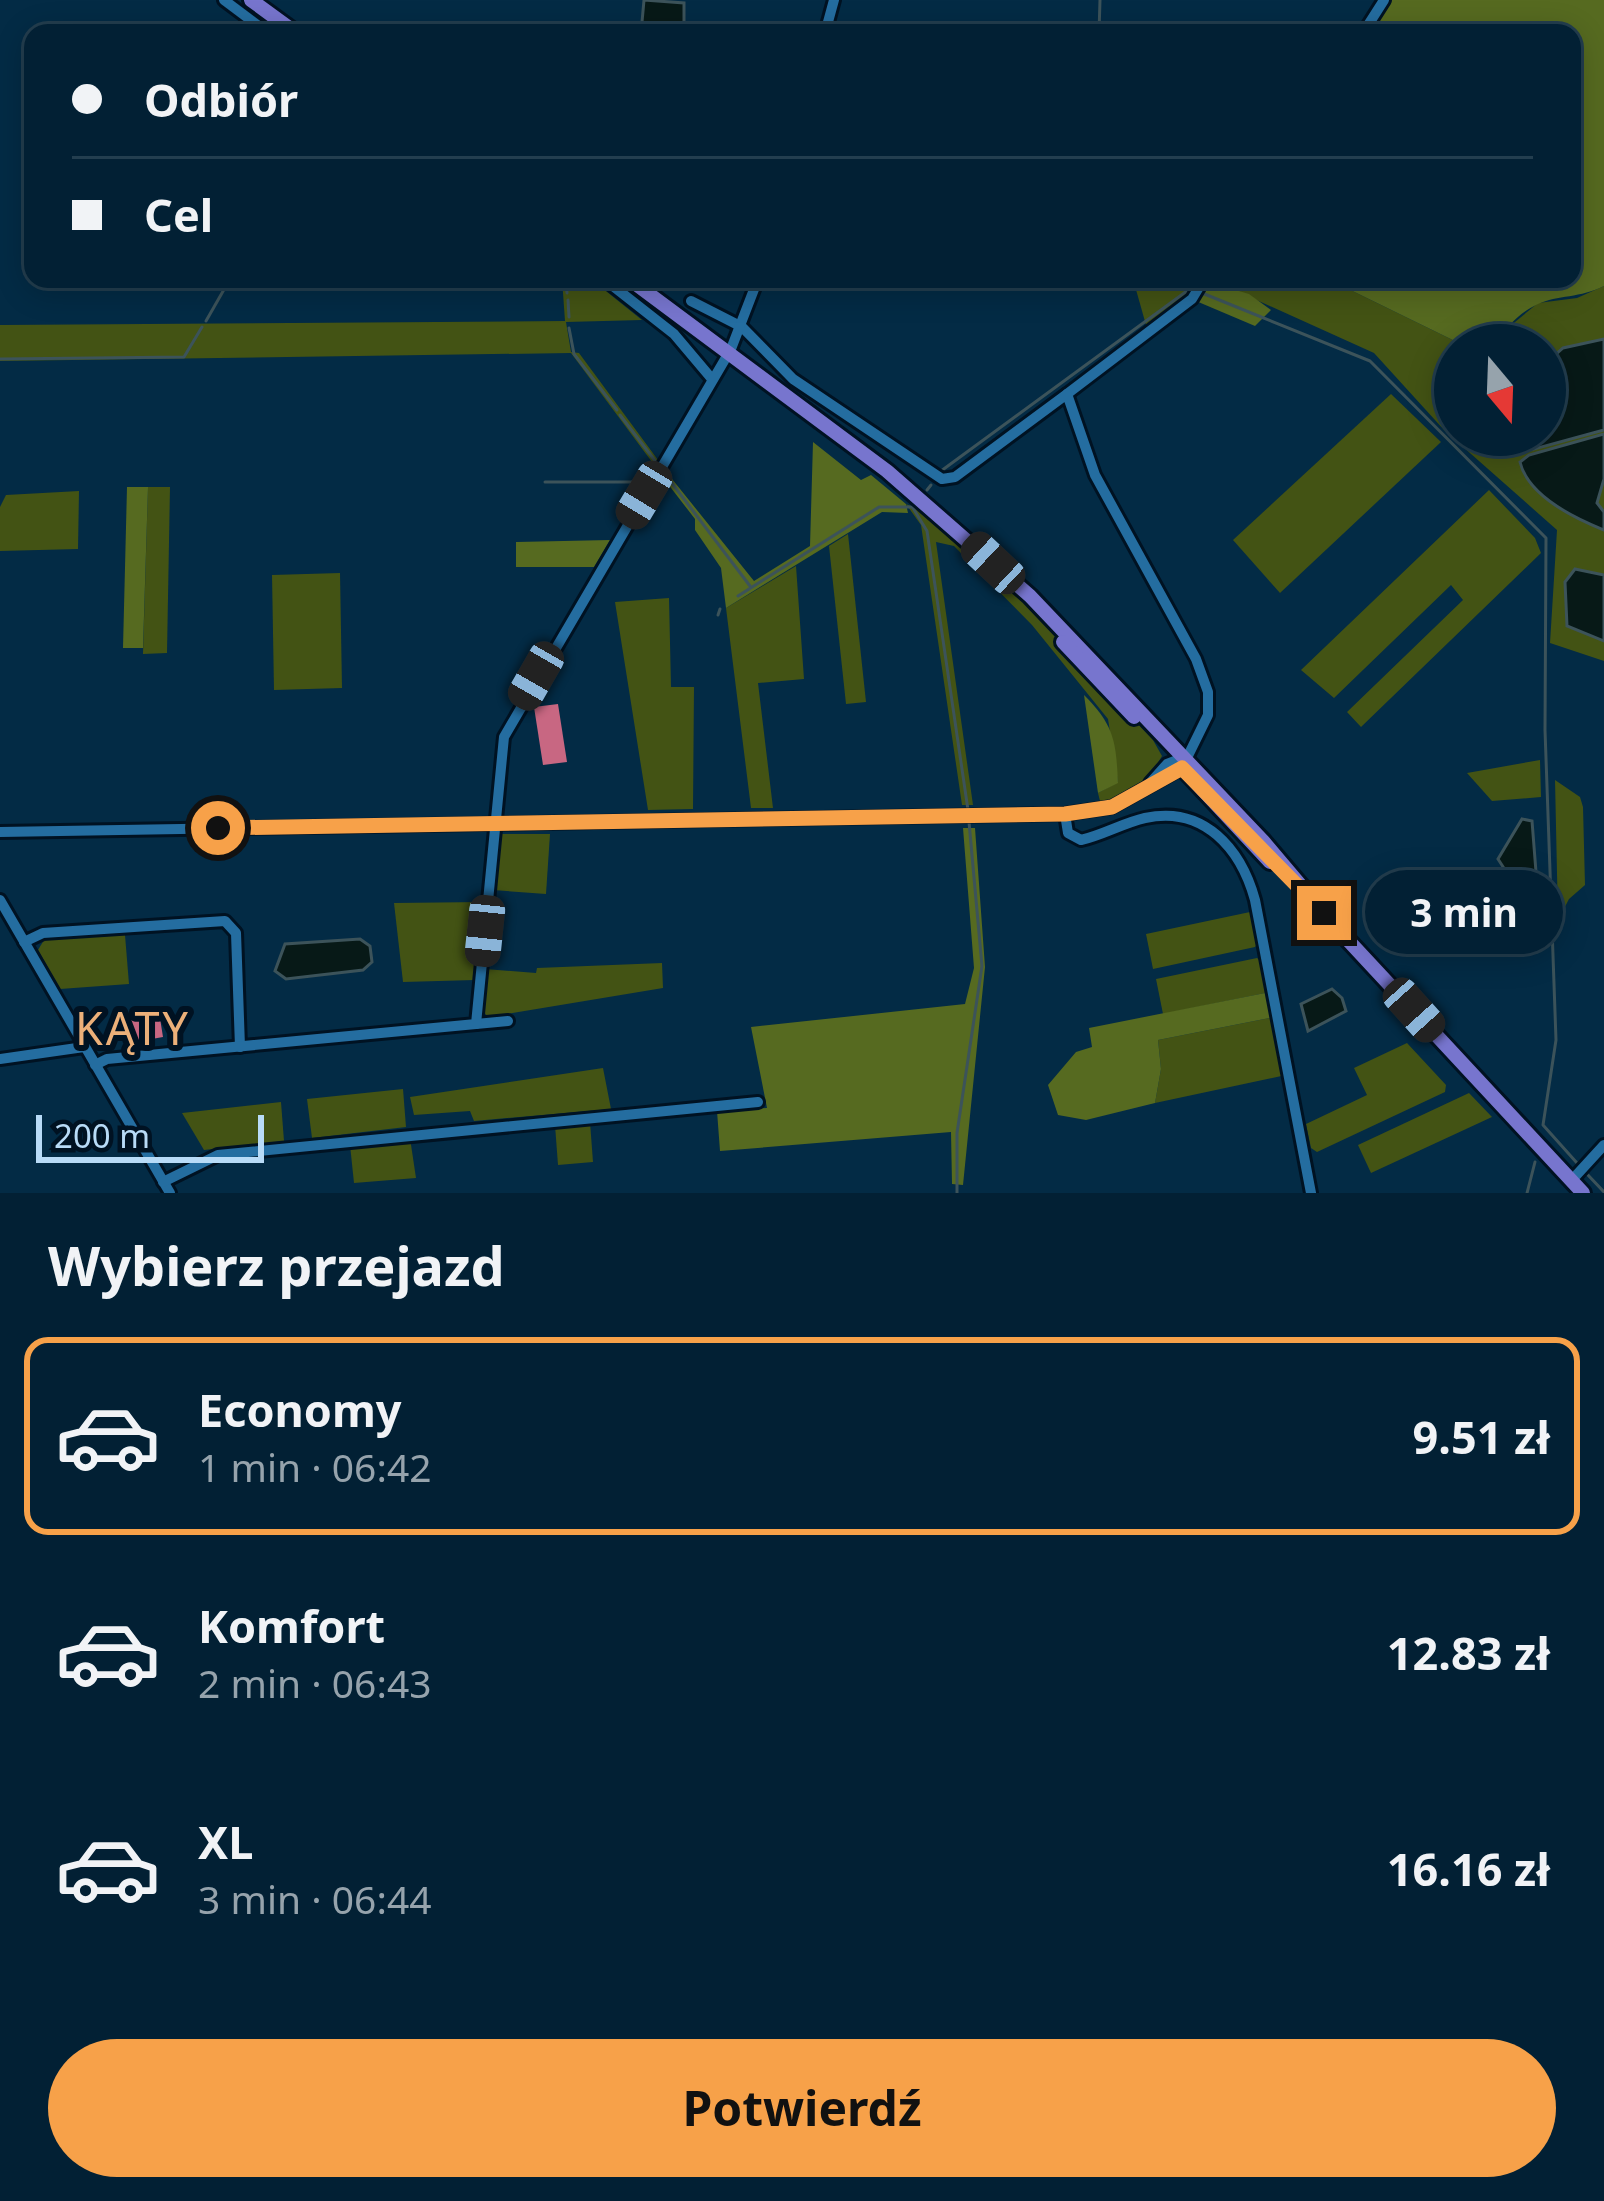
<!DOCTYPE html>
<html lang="pl">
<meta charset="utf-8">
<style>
:root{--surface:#022034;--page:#102d40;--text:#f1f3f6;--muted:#96a3ac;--line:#233e4f;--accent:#f7a149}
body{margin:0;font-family:"Noto Sans",sans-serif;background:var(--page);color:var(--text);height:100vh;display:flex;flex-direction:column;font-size:45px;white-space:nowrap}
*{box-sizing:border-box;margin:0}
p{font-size:39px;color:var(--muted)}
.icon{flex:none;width:66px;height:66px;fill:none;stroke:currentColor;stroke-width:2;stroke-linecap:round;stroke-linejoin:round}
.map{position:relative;height:1193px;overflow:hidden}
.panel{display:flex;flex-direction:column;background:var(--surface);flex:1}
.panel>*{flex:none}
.hud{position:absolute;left:24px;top:24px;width:1557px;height:264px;border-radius:24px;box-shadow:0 6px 30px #0003,0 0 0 3px var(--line);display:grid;align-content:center;height:264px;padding:0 48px;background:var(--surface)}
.needle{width:78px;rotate:161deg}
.controls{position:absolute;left:1434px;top:324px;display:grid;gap:24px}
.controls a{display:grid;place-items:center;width:132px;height:132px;border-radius:50%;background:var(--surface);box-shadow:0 6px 30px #0003,0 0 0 3px var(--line);font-size:60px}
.scale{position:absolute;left:36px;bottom:30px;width:228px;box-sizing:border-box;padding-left:12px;border:6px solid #b8dbf7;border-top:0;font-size:33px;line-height:42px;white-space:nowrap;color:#b8dbf7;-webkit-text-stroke:9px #001222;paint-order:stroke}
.end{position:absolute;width:54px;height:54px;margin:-27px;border:15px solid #f7a149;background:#111;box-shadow:0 0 0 6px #111}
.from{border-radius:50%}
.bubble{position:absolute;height:84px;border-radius:42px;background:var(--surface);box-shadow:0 6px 30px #0003,0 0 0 3px var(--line);font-size:39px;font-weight:700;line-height:84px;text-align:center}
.car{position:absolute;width:36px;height:72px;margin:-36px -18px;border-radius:15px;box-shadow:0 0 9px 3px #0007;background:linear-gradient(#222 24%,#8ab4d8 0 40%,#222 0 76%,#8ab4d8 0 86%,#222 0)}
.hud b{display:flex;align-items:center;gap:42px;height:114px;font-size:45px}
.hud b+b{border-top:3px solid var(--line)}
.hud i{width:30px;height:30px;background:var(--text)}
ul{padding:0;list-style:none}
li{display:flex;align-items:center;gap:36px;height:198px;margin:0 24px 18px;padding:0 24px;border:6px solid transparent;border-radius:24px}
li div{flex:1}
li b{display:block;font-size:45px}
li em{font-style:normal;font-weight:700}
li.selected{border-color:var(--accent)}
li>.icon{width:108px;height:108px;stroke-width:1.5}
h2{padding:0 48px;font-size:54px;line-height:144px}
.primary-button{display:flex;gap:24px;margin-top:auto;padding:24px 48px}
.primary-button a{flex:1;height:138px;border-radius:72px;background:var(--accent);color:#111;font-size:48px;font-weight:700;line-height:138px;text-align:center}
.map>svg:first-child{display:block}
.green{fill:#435314}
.forest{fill:#566a20}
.water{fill:#071917;stroke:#3c535a;stroke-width:3}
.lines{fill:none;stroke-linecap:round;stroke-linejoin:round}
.stream{stroke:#3c535a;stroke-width:3}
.building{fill:#c86782}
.minor-casing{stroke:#001222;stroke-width:16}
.major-casing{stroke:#001222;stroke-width:20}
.minor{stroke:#246da0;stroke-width:10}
.major{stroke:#7775ce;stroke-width:14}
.route{stroke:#f7a149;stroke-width:15}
.labels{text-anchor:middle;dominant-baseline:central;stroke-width:12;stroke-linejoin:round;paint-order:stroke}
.quarter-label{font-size:45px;letter-spacing:3px;fill:#ecb079;stroke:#001222}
</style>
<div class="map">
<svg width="1604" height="1193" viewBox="0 0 1604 1193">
<rect width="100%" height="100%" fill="#032b45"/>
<g class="green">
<polygon points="562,279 591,279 642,320 566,322 571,352 579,353 658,460 655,466 571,353 0,361 0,325 565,321"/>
<polygon points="1133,279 1173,279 1188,293 1146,325"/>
<polygon points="1210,279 1328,279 1463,345 1455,345 1455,435 1545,435 1545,345 1487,345 1538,303 1577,298 1604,286 1604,661 1550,643 1557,530 1445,431 1374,353"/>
<polygon points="1391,394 1441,442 1280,593 1233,540"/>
<polygon points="148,487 170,487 167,653 143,654"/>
<polygon points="1489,490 1535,538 1541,553 1361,727 1347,712 1463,600 1451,585 1334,698 1301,670"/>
<polygon points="79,491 78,549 0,551 0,507 6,495"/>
<polygon points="906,504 917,509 921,505 1006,584 1153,740 1162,756 1149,777 1101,805 1098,793 1118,782 1108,719 1032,625 954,546 936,542 973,805 962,805 921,525"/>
<polygon points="848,534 866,702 846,704 829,546"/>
<polygon points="796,566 804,679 758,683 773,808 751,808 726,608"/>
<polygon points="340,573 342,688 274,690 272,575"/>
<polygon points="669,598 671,687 694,687 693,809 648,810 615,602"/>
<polygon points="1540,760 1541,797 1492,801 1467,773"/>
<polygon points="1555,780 1580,797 1583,807 1585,885 1569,899 1558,920"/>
<polygon points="500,834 550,834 546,894 493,890"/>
<polygon points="483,902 475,980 403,982 394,903"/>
<polygon points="1250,912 1260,941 1255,947 1153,969 1146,934"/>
<polygon points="125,935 129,984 60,989 38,950 44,940"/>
<polygon points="1257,958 1263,963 1270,992 1163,1014 1156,979"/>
<polygon points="662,963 663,988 488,1017 481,1009 485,969 536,973 537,968"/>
<polygon points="1275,1017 1286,1075 1155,1103 1161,1069 1158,1040"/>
<polygon points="1407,1043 1446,1085 1445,1092 1317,1152 1311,1148 1306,1124 1367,1095 1354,1068"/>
<polygon points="603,1068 611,1109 474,1121 470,1111 414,1115 410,1097"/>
<polygon points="403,1089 406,1127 312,1138 307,1099"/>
<polygon points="1469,1093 1492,1117 1371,1173 1358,1145"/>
<polygon points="281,1102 284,1141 204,1150 182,1113"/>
<polygon points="590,1122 593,1162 558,1165 555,1125"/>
<polygon points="410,1138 416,1178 354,1183 350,1145"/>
</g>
<g class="forest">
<path d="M1389,0H1604V286C1581,298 1557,295 1538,304C1505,319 1505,345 1463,345L1328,279H1572V33H1367Z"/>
<polygon points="1208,282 1249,294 1271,310 1255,326 1196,301"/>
<polygon points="813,442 861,480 871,475 906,504 908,513 882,512 726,608 721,568 695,530 695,519 661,475 664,469 754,581 810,546"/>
<polygon points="127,487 148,487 143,648 123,648"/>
<polygon points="610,540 594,567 516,567 516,542"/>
<path d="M1084,695C1114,725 1116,741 1118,783L1098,793Z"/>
<polygon points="963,828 975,828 985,967 963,1185 952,1184 951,1132 720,1151 717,1111 767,1108 751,1027 965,1004 974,968"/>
<polygon points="1270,992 1275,1017 1158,1040 1161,1069 1155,1103 1086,1120 1058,1115 1048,1085 1076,1052 1092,1047 1089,1028"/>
</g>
<g class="water">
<polygon points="644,0 684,3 684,25 679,32 641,33"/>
<polygon points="1604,339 1604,430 1523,452 1501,435 1545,435 1545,364 1563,348"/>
<path d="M1604,434V479L1597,503L1604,512V530C1574,518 1528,496 1520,462L1529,455Z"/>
<polygon points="1575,569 1604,575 1604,641 1567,626 1565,582"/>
<polygon points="1522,819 1532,821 1536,872 1521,881 1509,876 1498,859"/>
<polygon points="360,939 370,946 372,962 363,970 286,979 275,971 285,944"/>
<polygon points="1332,989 1342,998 1346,1011 1308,1031 1301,1004"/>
</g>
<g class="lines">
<g class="stream">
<polyline points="1099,33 1100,0"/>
<polyline points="566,279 567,293"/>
<polyline points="1181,279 1191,288"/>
<polyline points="1202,293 1370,361 1546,538 1545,730 1556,1040 1543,1125 1577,1163"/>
<polyline points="568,300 569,317"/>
<polyline points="206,321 230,279"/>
<polyline points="569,328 574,354 617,410"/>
<polyline points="0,359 184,357 202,327"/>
<polyline points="620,415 656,462"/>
<polyline points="941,471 1191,288"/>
<polyline points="665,474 750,586"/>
<polyline points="545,482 633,482"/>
<polyline points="927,490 931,485"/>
<polyline points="913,508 927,531 968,810"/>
<polyline points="738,596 879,507 915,507"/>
<polyline points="718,615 720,609"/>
<polyline points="1587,1174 1604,1192"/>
<polyline points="957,1193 957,1133 982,966 969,822"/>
<polyline points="1527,1193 1535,1162"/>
</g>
</g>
<g class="building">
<polygon points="558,704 567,762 543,765 534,707"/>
<polygon points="159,1012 163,1037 135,1042 133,1031 114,1034 112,1021"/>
</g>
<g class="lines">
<defs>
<g id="minor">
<polyline points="224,0 268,33"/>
<polyline points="825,33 834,0"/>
<polyline points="1363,33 1384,0"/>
<polyline points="604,279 674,334 712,379"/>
<polyline points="1067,394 1192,299 1204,279"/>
<polyline points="1150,783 1167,764 1185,757"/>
<path d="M1065,814L1068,833L1081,840C1103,835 1123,823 1145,818C1204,805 1241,849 1255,900L1311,1193"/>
<polyline points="0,832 1065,814 1112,807 1182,768 1208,715 1208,692 1196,659 1095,475 1067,394 955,477 942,479 793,379 742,327 691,301"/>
<polyline points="0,900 170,1193"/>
<polyline points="24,942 43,933 225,921 236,933 240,1047"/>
<polyline points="476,1024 508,1021"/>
<polyline points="0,1059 84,1047"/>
<polyline points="95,1065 107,1059 476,1024 504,737 731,349 758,279"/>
<polyline points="1571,1181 1604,1145"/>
<polyline points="163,1182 218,1155 758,1102"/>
</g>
<g id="major">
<polyline points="251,0 296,33"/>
<polyline points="629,279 887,471 1030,596 1263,841 1324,913"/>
<polyline points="1063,642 1134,717"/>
<polyline points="1187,773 1270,862"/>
<polyline points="1320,910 1583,1193"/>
</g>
</defs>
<use href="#minor" class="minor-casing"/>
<use href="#major" class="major-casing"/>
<use href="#minor" class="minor"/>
<use href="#major" class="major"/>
</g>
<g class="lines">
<polyline class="route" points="218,828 1065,814 1112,807 1182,768 1324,913"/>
</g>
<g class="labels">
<g class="quarter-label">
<text x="133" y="1027">KĄTY</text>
</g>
</g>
</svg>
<div class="controls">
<a><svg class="needle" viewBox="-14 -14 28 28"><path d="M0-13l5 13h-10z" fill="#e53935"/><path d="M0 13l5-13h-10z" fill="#96a3ac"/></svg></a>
</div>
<div class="scale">200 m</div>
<i class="end from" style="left:218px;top:828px"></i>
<i class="end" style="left:1324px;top:913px"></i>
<div class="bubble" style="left:1365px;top:870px;width:198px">3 min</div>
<i class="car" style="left:644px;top:495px;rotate:211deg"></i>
<i class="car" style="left:993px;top:563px;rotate:313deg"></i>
<i class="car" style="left:536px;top:676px;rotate:210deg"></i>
<i class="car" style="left:485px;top:931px;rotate:186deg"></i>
<i class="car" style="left:1414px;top:1010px;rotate:138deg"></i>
<div class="hud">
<b><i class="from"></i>Odbiór</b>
<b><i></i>Cel</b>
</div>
</div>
<section class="panel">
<h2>Wybierz przejazd</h2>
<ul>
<li class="selected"><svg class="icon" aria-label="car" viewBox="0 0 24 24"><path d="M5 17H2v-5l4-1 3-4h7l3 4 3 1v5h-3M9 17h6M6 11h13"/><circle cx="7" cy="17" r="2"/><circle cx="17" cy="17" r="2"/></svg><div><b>Economy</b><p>1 min · 06:42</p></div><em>9.51 zł</em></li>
<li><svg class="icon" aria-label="car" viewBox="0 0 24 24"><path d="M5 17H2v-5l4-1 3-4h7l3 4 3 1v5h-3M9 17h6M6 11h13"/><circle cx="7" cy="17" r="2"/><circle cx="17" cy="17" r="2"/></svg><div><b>Komfort</b><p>2 min · 06:43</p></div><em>12.83 zł</em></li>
<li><svg class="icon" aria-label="car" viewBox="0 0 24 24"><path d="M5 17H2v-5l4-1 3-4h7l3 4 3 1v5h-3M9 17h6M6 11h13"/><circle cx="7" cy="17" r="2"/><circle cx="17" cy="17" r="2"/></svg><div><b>XL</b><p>3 min · 06:44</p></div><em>16.16 zł</em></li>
</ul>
<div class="primary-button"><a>Potwierdź</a></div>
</section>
